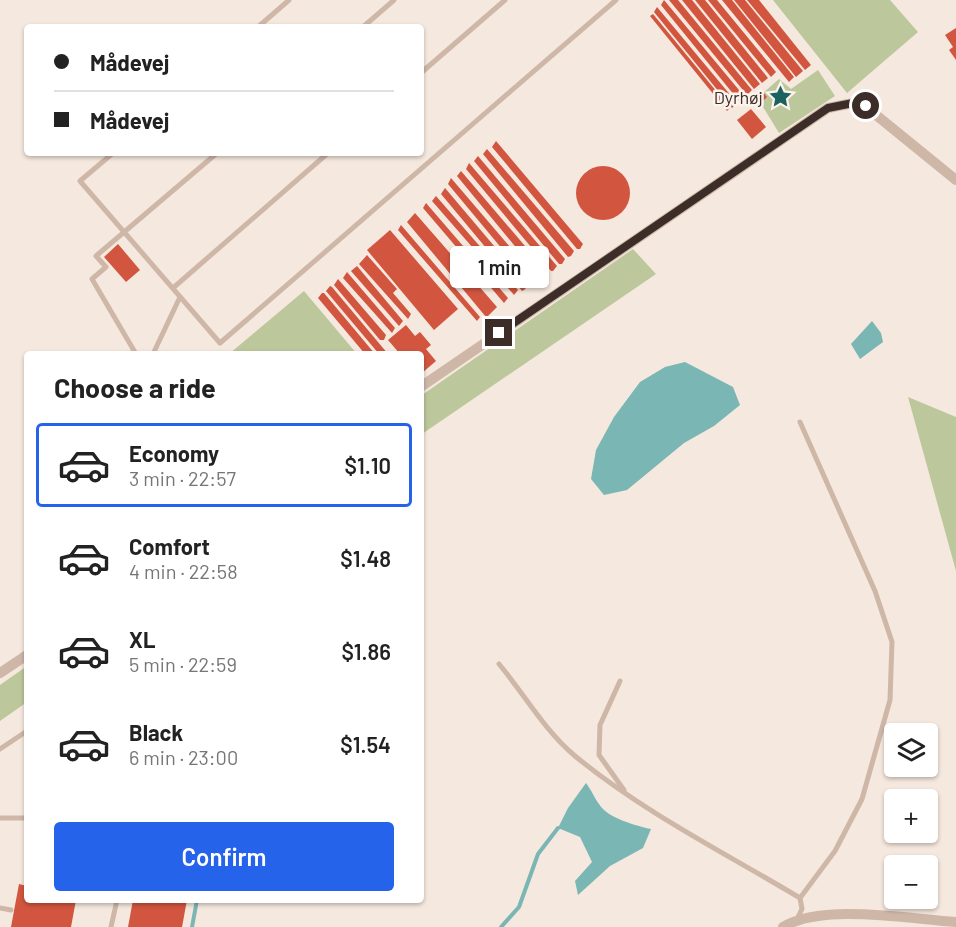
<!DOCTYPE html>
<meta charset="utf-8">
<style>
:root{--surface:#fff;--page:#f2f2f2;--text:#222;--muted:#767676;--line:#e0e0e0;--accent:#2563eb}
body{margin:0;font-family:Barlow,sans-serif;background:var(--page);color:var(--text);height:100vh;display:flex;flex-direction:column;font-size:22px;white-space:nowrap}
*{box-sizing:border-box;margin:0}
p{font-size:20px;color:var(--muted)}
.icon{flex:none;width:33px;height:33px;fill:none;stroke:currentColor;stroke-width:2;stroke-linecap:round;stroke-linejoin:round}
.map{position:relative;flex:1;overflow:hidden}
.panel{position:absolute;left:24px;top:351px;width:400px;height:552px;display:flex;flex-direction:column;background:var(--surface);border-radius:6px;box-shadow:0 2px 4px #0004}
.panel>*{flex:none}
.hud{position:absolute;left:24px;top:24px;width:400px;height:132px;border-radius:6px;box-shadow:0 2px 4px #0004;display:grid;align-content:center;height:132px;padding:0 30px;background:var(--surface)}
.buttons{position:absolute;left:884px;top:723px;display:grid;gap:12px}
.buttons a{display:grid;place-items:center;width:54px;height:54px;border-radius:6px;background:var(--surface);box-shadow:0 2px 4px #0004;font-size:30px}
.end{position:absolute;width:27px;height:27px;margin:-14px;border:8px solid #3c2d29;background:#fff;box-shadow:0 0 0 3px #fff}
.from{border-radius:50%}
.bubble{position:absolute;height:42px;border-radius:6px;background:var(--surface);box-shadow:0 2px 4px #0004;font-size:20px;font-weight:600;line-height:42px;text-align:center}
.hud b{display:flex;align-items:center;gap:21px;height:57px;font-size:22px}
.hud b+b{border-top:2px solid var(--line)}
.hud i{width:15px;height:15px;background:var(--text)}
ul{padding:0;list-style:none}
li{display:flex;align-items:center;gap:18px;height:84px;margin:0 12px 9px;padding:0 18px;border:3px solid transparent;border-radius:6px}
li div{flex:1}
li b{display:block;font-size:22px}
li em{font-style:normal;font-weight:600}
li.selected{border-color:var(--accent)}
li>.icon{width:54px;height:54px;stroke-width:1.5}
h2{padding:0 30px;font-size:27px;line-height:72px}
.button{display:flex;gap:12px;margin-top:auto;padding:12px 30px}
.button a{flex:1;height:69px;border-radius:6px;background:var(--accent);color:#fff;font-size:24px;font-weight:600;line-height:69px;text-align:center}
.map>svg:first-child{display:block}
.green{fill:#bcc79c}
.water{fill:#7ab6b3}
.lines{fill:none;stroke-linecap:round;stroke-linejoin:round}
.stream{stroke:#7ab6b3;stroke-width:4}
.building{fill:#d2563f}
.lane{stroke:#cfb7a8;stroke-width:5}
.street{stroke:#cfb7a8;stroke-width:10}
.route{stroke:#3c2d29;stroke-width:8}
.labels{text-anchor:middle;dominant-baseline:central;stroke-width:5;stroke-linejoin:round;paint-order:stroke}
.poi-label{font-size:18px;fill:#3c2d29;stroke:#fcf3ec;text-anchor:end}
</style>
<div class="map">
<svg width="956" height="927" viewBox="0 0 956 927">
<rect width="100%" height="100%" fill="#f5e8de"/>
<g class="green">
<polygon points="773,0 890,0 918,32 847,93"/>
<polygon points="818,70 835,96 779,133 760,102 763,93 779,79 791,89"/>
<polygon points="633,249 656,274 422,434 422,395"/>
<polygon points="304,291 357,354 229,354"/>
<polygon points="908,397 956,417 956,571"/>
<polygon points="27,666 27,702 0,721 0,685"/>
</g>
<g class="water">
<polygon points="872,321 881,333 883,342 860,359 851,344"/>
<polygon points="685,362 733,387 740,405 714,426 684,443 627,490 604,495 591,479 596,450 614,417 640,382 665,367"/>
<path d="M586,783C592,791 594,797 599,804C607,818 637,826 651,829L643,848L610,866L578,895L575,881L592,862L580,837L558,828L568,808Z"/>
</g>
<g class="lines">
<g class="stream">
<polyline points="192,927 197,900"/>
<polyline points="501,927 519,907 538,854 558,828"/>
</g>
</g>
<g class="building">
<polygon points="664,0 744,96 739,101 661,5"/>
<polygon points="669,0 678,0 752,90 747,95"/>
<polygon points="682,0 692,0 760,84 754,89"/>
<polygon points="695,0 705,0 768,78 762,83"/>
<polygon points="708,0 717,0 776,72 771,77"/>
<polygon points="722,0 732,0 794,77 789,82"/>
<polygon points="734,0 745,0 803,71 796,77"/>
<polygon points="747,0 759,0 811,65 805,70"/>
<polygon points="657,7 737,103 732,108 654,12"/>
<polygon points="653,14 730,108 727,111 650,16"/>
<polygon points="956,28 956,60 949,50 953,47 945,35"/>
<polygon points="763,92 767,97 761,103 756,98"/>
<polygon points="751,109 766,127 752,139 737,120"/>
<polygon points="496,141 583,244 580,249 577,249 492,147"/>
<polygon points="487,149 574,251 571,256 568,257 483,154"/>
<polygon points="478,156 565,259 562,264 559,264 474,161"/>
<polygon points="469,163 557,266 553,271 551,271 466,169"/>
<circle cx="603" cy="193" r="27"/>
<polygon points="461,171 548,273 545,278 542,279 457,176"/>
<polygon points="451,178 539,281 536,286 533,286 448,184"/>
<polygon points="445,188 528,286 524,290 522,291 441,194"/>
<polygon points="436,196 518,290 514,295 432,201"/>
<polygon points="426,203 508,298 504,303 423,208"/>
<polygon points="415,213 497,307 488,316 486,317 407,222"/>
<polygon points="401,225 480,317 477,321 398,230"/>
<polygon points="390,230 458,309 434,330 367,250"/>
<polygon points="118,244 140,270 126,282 104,257"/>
<polygon points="367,255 397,289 393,293 411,314 408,319 359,264"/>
<polygon points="357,266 403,321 399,326 351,271"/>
<polygon points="347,272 395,328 392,333 343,278"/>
<polygon points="338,279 386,335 384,340 380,340 334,285"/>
<polygon points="330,286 332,287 388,354 379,354 326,291"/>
<polygon points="322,293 324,293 375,354 365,354 318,298"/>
<polygon points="406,325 415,336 420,332 431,345 426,349 436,361 422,373 422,354 400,354 388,340"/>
<polygon points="19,884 27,886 27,900 76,900 71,927 11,927"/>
<polygon points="133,900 187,900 182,927 128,927"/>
</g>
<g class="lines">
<g class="lane">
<polyline points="258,27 289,0"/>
<polyline points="363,27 394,0"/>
<polyline points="422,72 505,0"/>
<polyline points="113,153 80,181 220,343 616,0"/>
<polyline points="173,288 328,153"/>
<polyline points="136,354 92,279 106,267 96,256 217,153"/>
<polyline points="153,354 180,297"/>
<path d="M499,664C525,695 544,730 575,756C643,812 725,853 800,898L835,851L862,799L890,700L892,642L875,591L800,422"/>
<polyline points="620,681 600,725 599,755 624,790"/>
<polyline points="0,749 27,731"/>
<polyline points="0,818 27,818"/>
<polyline points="0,908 11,910"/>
<polyline points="797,919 802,909 800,898"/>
<polyline points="111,927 117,900"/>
</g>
<g class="street">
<polyline points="422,386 828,108 853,103 865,106 956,180"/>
<polyline points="0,673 27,655"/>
<path d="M783,927C823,903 909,919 956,922"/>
</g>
</g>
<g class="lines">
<polyline class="route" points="499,333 828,108 853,103 866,106"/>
</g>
<defs>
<symbol id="sight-bare" viewBox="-9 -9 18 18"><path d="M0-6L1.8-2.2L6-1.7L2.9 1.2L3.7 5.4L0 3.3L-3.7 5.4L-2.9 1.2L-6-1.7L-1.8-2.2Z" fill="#196261" stroke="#fcf3ec" stroke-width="2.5" paint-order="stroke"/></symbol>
</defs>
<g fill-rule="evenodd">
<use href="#sight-bare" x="764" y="80" width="33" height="33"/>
</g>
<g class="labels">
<g class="poi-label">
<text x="763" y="97">Dyrhøj</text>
</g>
</g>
</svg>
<div class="buttons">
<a><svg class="icon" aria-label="layers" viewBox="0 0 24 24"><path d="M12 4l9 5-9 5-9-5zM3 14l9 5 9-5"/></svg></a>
<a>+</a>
<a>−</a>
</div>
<i class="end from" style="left:866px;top:106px"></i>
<i class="end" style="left:499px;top:333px"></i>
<div class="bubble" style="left:450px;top:246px;width:99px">1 min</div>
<div class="hud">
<b><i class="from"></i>Mådevej</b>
<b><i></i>Mådevej</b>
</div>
<section class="panel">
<h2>Choose a ride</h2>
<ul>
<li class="selected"><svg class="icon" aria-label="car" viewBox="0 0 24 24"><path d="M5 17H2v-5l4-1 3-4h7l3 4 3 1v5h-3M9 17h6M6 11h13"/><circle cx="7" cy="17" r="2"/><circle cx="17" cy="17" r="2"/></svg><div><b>Economy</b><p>3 min · 22:57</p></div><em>$1.10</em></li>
<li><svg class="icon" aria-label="car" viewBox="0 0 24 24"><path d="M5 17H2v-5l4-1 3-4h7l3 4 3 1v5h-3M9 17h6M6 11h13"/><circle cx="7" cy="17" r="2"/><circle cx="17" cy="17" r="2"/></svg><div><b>Comfort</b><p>4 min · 22:58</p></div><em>$1.48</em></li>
<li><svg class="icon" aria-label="car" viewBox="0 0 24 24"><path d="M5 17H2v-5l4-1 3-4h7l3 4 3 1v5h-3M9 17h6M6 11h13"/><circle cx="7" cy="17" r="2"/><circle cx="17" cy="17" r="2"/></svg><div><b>XL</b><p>5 min · 22:59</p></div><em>$1.86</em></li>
<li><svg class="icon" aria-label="car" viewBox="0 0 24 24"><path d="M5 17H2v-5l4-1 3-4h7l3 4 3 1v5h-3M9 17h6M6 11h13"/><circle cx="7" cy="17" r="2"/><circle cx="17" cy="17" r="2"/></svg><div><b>Black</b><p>6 min · 23:00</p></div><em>$1.54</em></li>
</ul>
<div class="button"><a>Confirm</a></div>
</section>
</div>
